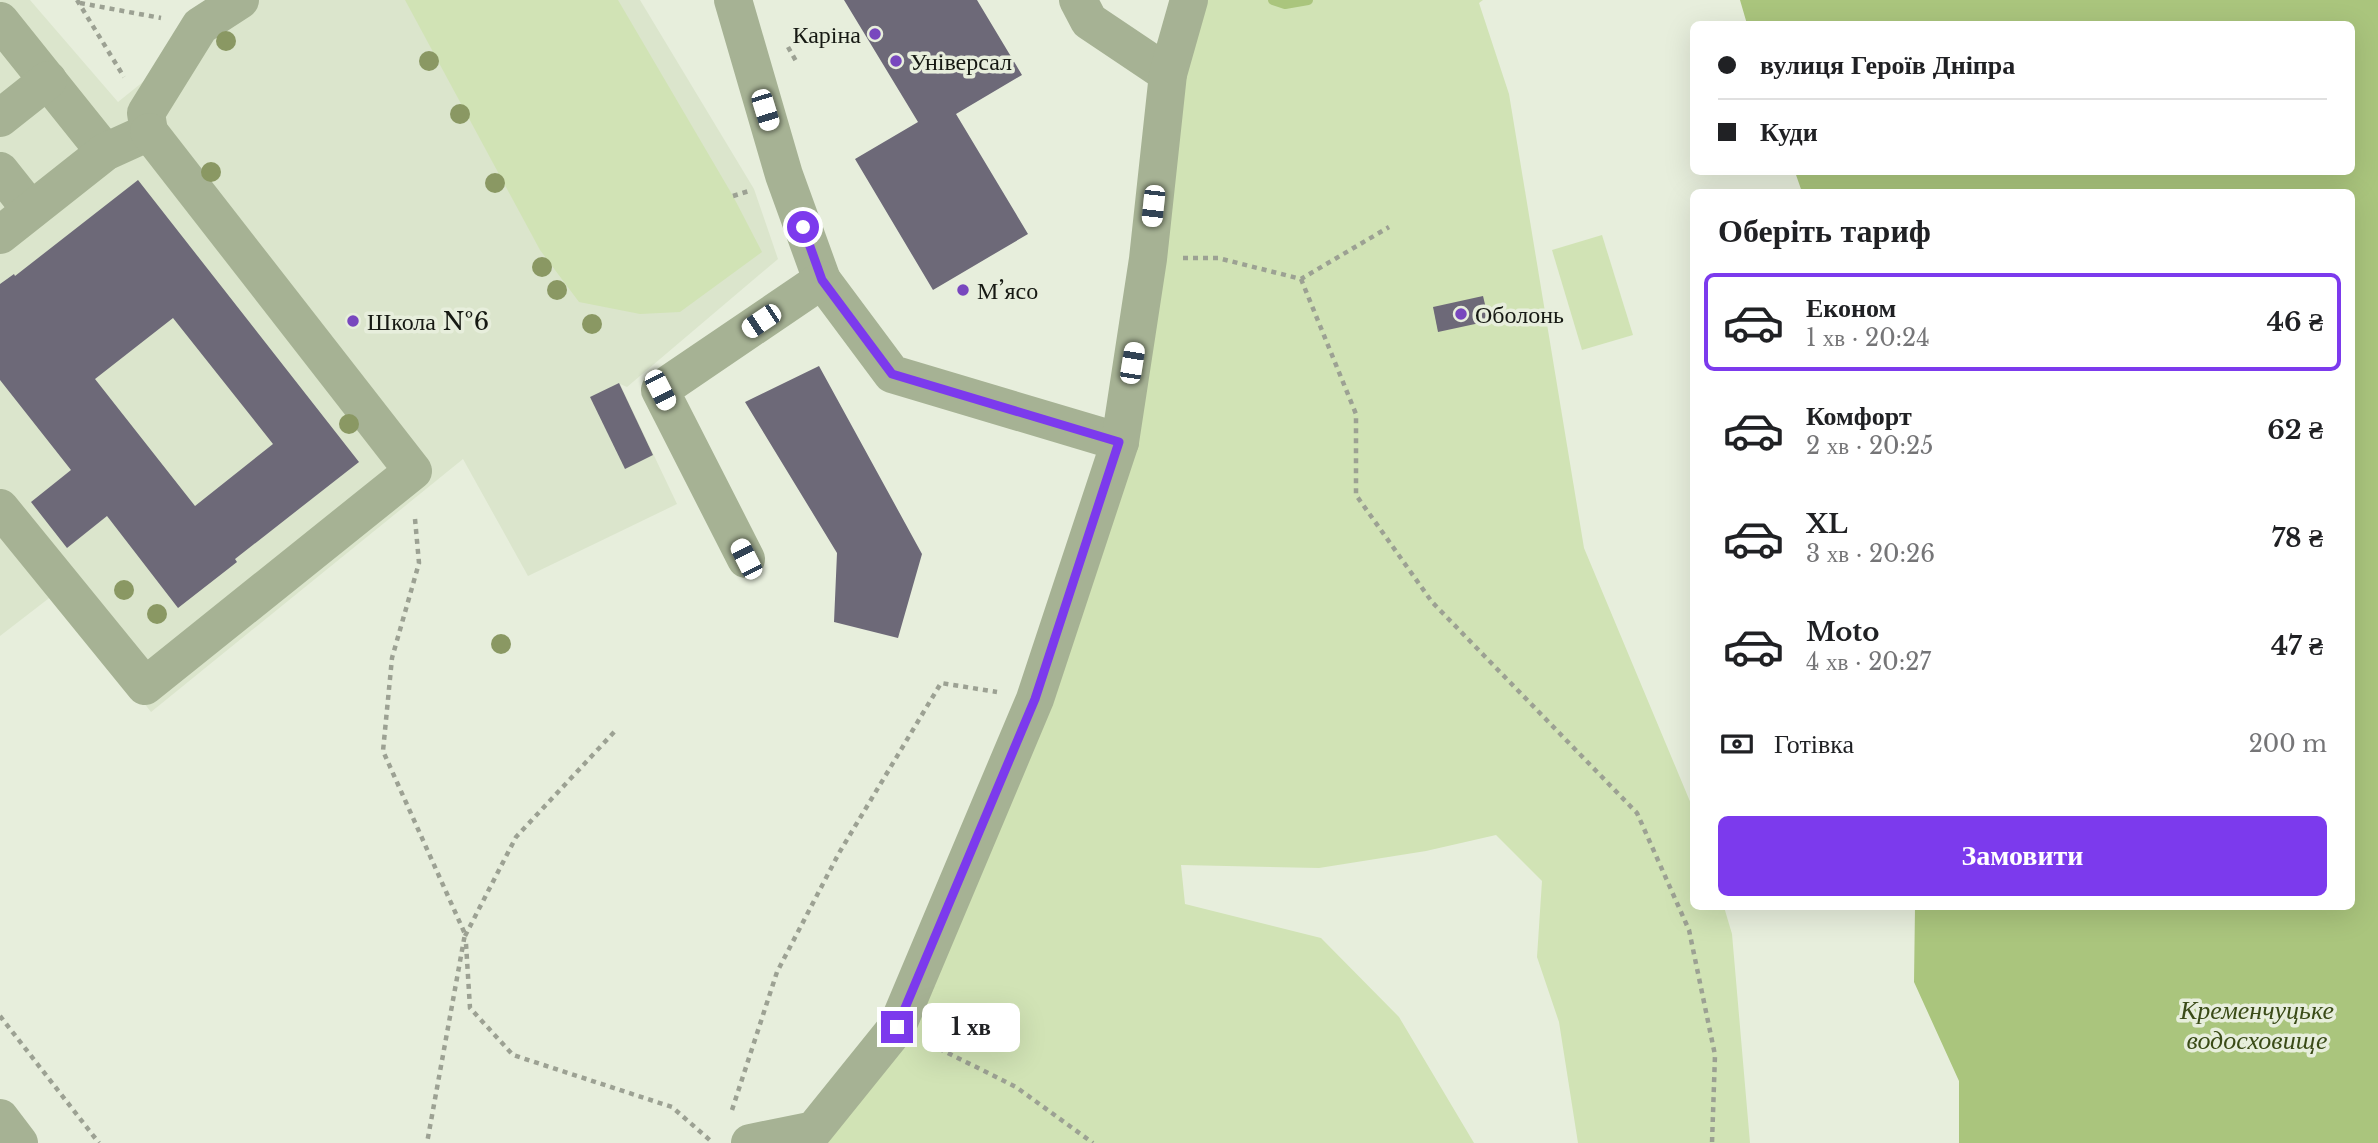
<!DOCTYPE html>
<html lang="uk">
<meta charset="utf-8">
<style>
:root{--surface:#fff;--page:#f6f6f6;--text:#202124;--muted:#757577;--line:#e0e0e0;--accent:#7c3aed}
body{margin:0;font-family:"Libre Baskerville",serif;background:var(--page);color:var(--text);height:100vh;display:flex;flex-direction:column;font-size:26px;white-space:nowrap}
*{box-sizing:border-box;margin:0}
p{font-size:23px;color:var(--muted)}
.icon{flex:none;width:38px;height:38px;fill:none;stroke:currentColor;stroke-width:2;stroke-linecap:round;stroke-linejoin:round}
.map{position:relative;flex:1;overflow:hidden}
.drawer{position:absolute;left:1690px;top:189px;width:665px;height:721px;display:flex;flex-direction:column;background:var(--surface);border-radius:10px;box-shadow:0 7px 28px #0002}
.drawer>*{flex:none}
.top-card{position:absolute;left:1690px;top:21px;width:665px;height:154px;border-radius:10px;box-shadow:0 7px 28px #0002;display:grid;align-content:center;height:154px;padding:0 28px;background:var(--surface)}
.end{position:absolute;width:32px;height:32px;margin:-16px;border:9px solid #7c3aed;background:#fff;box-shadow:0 0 0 4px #fff}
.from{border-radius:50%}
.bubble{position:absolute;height:49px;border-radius:10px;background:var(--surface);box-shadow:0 7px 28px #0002;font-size:23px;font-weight:700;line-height:49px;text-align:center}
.car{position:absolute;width:21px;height:42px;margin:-21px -10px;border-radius:9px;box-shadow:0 0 5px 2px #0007;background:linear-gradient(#fff 24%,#345 0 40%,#fff 0 76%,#345 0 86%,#fff 0)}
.top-card b{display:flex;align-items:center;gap:24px;height:66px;font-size:26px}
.top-card b+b{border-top:2px solid var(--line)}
.top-card i{width:18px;height:18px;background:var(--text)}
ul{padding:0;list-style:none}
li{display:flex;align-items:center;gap:21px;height:98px;margin:0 14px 10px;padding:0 14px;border:4px solid transparent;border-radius:10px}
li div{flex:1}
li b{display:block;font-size:26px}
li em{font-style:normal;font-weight:700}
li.on{border-color:var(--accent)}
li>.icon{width:63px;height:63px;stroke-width:1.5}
h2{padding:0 28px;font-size:32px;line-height:84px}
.pay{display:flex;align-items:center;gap:18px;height:77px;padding:0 28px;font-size:26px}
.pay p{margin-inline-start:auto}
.cta{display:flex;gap:14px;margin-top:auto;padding:14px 28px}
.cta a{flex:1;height:80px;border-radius:10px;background:var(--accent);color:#fff;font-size:28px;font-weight:700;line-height:80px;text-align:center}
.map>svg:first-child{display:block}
.built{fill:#dbe5cc}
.green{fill:#d1e3b5}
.water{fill:#aac57d}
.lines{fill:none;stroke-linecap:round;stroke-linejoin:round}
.stream{stroke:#aac57d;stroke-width:10}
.building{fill:#6d6978;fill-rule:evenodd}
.path{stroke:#9ca193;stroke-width:4.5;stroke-dasharray:5 5;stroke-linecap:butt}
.minor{stroke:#a6b294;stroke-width:38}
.tree{fill:#8a9863}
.route{stroke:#7c3aed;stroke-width:9}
.poi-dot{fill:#7847be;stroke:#e7eedc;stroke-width:2.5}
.labels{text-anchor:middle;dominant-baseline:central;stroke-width:7;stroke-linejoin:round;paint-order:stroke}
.poi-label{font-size:24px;fill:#161913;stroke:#e7eedc;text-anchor:start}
.water-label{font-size:26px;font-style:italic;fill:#3a4b17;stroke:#e7eedc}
</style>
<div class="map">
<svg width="2378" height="1143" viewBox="0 0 2378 1143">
<rect width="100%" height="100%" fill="#e7eedc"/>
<polygon class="built" points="0,0 30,0 118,102 211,27 254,0 640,0 754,189 778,259 627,387 620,384 677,504 528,576 463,459 151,712 57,592 0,636"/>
<g class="green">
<polygon points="405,0 618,0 733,196 762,252 680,312 640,314 579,302 540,250"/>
<polygon points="1189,0 1483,0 1479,3 1509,94 1584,548 1694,811 1694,906 1724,907 1732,934 1750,1143 1578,1143 1559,1022 1537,957 1542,881 1496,835 1426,851 1319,868 1181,865 1185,904 1321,938 1399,1017 1474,1143 798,1143 897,1027 1120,442"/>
<polygon points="1602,235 1633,335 1582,350 1552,250"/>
</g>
<polygon class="water" points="1740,0 2378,0 2378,1143 1959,1143 1959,1081 1914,982 1915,907 2352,906 2352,192 1802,192 1795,172 2352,172 2352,24 1747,24"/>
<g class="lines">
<polyline class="stream" points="1273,0 1285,4 1308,0"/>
</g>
<g class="building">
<polygon points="844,0 977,0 1022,75 956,114 1028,234 933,290 855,159 918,122"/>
<path d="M138,180L359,462L235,559L237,562L178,608L107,516L67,548L31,502L71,470L0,380V284L14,274L15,276ZM173,318L273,444L195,506L95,379Z"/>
<polygon points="1483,296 1489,321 1438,332 1433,307"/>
<polygon points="819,366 922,554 898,638 834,622 837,553 745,402"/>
<polygon points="619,383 653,455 625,469 590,397"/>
</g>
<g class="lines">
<g class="path">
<polyline points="77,0 124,77"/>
<polyline points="80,3 161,18"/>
<polyline points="788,47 796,61"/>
<polyline points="733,196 752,190"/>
<polyline points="1183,258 1218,258 1301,279 1389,227"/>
<polyline points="1301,279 1356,414 1356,495 1432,602 1637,813 1689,930 1715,1055 1712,1143"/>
<polyline points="415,519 419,563 392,658 383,751 465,934 427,1143"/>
<polyline points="465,936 516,837 616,730"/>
<polyline points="466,944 470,1008 513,1055 672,1107 712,1142"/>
<polyline points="0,1016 99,1143"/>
<polyline points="930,1044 1016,1087 1093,1143"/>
<polyline points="732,1110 777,972 839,853 941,683 997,692"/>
</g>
<g class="minor">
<polyline points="733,0 784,175 822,280 892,374 1120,442"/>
<polyline points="1078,0 1089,21 1168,74"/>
<polyline points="0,21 105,152"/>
<polyline points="0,118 48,80"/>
<polyline points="0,171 31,210"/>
<polyline points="0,235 105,152 149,132 146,113 200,26 240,0"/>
<polyline points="0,508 145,686 413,471 149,132"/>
<polyline points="746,559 660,390 822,280"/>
<polyline points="0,1118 19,1143"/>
<polyline points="750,1143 814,1130 897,1027 1035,699 1120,442 1148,259 1168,74 1189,0"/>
</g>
</g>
<g class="tree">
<circle cx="226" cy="41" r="10"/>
<circle cx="429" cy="61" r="10"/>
<circle cx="460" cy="114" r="10"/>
<circle cx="211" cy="172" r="10"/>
<circle cx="495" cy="183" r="10"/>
<circle cx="542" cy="267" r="10"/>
<circle cx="557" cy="290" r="10"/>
<circle cx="592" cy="324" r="10"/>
<circle cx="349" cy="424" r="10"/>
<circle cx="124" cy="590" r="10"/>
<circle cx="157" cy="614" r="10"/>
<circle cx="501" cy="644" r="10"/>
</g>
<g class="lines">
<polyline class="route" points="803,227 822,280 892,374 1119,442 1035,699 897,1027"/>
</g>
<g class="poi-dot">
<circle cx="875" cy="34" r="7"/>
<circle cx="896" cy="61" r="7"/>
<circle cx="963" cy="290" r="7"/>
<circle cx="1461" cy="314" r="7"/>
<circle cx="353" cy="321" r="7"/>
</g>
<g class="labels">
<g class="poi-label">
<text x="861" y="34" text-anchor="end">Каріна</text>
<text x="910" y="61">Універсал</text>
<text x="977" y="290">М’ясо</text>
<text x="1475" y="314">Оболонь</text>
<text x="367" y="321">Школа №6</text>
</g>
<g class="water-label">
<text x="2257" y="1010">Кременчуцьке<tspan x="2257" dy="30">водосховище</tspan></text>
</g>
</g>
</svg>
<i class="end from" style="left:803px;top:227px"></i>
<i class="end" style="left:897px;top:1027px"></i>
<div class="bubble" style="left:922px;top:1003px;width:98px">1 хв</div>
<i class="car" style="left:765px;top:110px;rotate:163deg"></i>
<i class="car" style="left:1153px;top:206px;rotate:186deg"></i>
<i class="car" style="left:761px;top:321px;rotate:236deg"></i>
<i class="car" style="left:1132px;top:363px;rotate:9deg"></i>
<i class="car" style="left:660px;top:390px;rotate:153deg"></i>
<i class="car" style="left:746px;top:559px;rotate:333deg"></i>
<div class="top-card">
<b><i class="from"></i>вулиця Героїв Дніпра</b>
<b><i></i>Куди</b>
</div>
<section class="drawer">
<h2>Оберіть тариф</h2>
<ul>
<li class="on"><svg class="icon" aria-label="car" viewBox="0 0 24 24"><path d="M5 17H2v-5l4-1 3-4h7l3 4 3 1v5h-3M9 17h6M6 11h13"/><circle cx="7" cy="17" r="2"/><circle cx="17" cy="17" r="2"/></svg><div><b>Економ</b><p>1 хв · 20:24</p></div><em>46 ₴</em></li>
<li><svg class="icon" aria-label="car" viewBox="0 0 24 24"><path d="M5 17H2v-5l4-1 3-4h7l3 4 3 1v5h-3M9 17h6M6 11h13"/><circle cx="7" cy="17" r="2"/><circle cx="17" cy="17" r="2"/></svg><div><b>Комфорт</b><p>2 хв · 20:25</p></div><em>62 ₴</em></li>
<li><svg class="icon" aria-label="car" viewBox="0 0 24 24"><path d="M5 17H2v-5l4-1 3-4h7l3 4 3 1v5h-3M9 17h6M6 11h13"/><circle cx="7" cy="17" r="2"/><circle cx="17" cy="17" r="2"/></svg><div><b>XL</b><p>3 хв · 20:26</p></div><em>78 ₴</em></li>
<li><svg class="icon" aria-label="car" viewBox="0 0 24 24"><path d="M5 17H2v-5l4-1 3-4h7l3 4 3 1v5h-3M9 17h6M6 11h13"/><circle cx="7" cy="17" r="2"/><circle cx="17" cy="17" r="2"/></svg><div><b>Moto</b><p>4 хв · 20:27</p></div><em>47 ₴</em></li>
</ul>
<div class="pay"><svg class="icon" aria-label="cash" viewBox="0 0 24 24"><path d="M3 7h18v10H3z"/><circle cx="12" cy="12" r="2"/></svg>Готівка<p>200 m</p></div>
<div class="cta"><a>Замовити</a></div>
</section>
</div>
